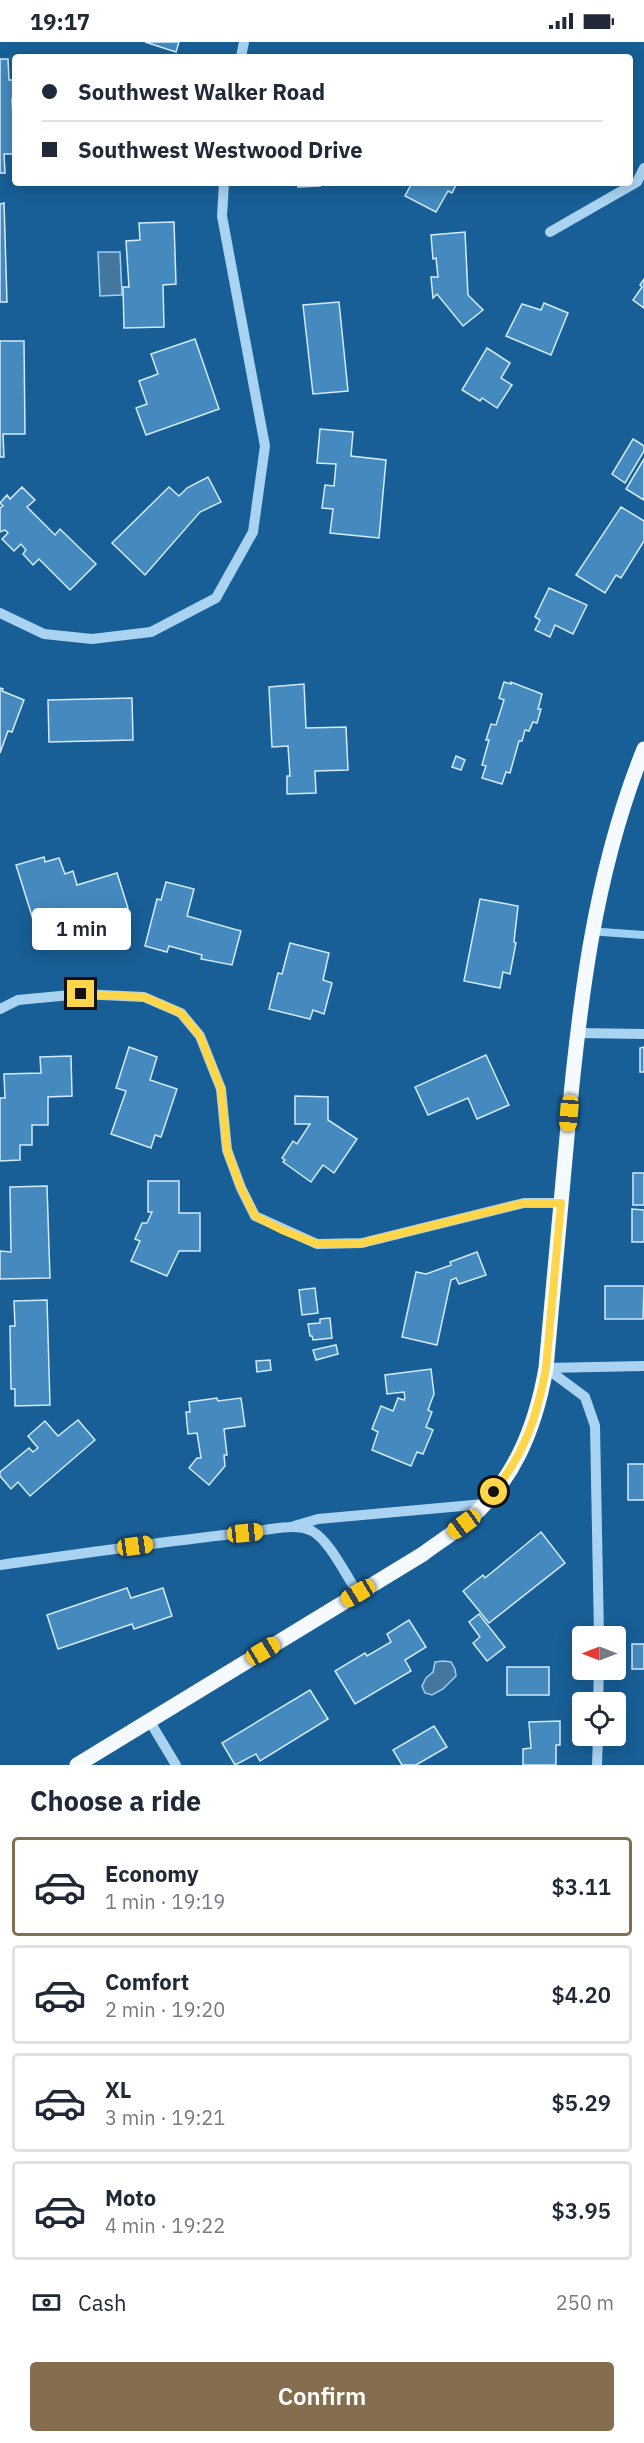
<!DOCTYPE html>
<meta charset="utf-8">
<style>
:root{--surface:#fff;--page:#f2f2f3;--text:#1f2937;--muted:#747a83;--line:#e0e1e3;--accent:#846e4e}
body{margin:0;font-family:"IBM Plex Sans",sans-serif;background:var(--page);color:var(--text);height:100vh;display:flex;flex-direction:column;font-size:22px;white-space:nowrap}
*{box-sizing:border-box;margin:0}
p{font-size:20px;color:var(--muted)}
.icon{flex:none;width:33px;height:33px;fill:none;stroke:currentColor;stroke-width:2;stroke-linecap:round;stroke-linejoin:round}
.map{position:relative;height:1723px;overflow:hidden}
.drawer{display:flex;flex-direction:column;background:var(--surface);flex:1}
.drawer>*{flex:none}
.hud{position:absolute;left:12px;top:12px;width:621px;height:132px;border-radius:6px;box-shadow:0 3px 15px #0003;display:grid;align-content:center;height:132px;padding:0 30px;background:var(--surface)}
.needle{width:39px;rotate:270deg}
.tools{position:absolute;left:572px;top:1584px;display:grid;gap:12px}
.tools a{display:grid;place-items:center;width:54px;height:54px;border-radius:6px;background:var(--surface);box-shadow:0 3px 15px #0003;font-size:30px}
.end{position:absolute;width:27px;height:27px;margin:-14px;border:8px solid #ffd54a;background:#111;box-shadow:0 0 0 3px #111}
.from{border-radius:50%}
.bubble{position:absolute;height:42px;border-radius:6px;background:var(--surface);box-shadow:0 3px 15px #0003;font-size:20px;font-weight:600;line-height:42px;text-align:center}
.car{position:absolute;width:18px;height:36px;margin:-18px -9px;border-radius:8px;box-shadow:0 0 4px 2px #0007;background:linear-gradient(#f5c518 24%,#345 0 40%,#f5c518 0 76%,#345 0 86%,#f5c518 0)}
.hud b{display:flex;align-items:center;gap:21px;height:57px;font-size:22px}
.hud b+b{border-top:2px solid var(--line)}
.hud i{width:15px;height:15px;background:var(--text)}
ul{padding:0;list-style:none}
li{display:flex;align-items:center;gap:18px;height:99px;margin:0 12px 9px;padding:0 18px;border:3px solid var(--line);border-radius:6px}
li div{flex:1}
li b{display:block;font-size:22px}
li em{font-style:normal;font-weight:600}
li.active{border-color:var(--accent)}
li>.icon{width:54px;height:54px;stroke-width:1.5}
h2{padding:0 30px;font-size:27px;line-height:72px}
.pay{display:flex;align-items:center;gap:15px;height:66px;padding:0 30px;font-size:22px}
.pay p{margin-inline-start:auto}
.action{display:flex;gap:12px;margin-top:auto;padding:12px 30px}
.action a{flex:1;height:69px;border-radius:6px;background:var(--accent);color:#fff;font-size:24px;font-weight:600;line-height:69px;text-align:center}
.status{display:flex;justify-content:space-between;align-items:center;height:42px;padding:0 30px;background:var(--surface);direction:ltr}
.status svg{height:16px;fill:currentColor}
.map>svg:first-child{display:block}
.water{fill:#45779e;stroke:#9dd0f3;stroke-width:1.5}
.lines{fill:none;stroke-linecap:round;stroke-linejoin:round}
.stream{stroke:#9dd0f3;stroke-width:8}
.building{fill:#448abf;stroke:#d2eafc;stroke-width:1.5}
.minor{stroke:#aad3f1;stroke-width:10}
.major{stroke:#f5faff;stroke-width:15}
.route{stroke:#ffd54a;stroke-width:8}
</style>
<div class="status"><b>19:17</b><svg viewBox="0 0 49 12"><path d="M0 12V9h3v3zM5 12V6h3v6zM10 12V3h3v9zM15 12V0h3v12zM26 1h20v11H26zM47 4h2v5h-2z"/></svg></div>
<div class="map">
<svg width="644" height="1723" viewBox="0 0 644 1723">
<rect width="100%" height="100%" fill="#185f97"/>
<g class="water">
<polygon points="120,210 122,253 100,254 98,210"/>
<polygon points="443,1619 451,1620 455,1627 456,1634 443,1647 432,1653 425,1651 422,1644 426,1636 433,1630 435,1620"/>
</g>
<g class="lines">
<polyline class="stream" points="602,890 644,893"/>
</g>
<g class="building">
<polygon points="145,0 179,0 176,10"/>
<polygon points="0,17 8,17 9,38 15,38 15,57 12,57 15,112 4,112 5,131 0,131"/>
<polygon points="298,141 319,141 320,144 298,145"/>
<polygon points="412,141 457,141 452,151 448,149 436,170 405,154"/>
<polygon points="4,161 7,260 0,260 0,162"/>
<polygon points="174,180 176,242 163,243 164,285 124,286 123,245 129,245 126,199 140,198 139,181"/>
<polygon points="465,190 468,253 483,268 463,284 437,252 433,256 431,235 438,235 436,216 433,217 431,193"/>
<polygon points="644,237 644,266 633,258 642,245 640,243"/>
<polygon points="339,260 348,349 313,352 303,263"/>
<polygon points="544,261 568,271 551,313 506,294 522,262 541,268"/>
<polygon points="195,297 219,367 146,393 136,366 147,362 139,339 158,332 151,312"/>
<polygon points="0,299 24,299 25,392 3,392 4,415 0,415"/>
<polygon points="487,306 510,321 501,336 512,343 497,366 482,356 480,359 462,348"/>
<polygon points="320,387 353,390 351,414 386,418 379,496 330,491 333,467 322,466 325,443 334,444 336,422 317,421"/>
<polygon points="633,397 644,404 644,409 625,441 612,432"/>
<polygon points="644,417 644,458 626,447"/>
<polygon points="208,435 221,460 200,470 145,533 112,501 169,445 179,454 187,446"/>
<polygon points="22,445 35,458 27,465 55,493 60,487 96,522 70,548 39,517 33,523 23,512 26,508 21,502 14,509 2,497 8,491 5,488 0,490 0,466 3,464 0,461 7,453 10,457"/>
<polygon points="621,465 644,479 644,499 621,536 616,533 605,551 576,533"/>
<polygon points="549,546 587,563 573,592 555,583 550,595 535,588 540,578 535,575"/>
<polygon points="504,640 511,642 511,640 542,652 538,667 541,667 537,681 533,680 529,689 525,688 522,699 519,699 510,731 506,730 502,742 482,736 486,724 482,723 489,698 486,698 491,682 496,683 504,658 499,656"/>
<polygon points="304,642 306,686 346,685 348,728 315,729 316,751 287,752 287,734 290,734 288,704 272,705 269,645"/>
<polygon points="0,646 3,647 2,649 24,658 12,690 8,689 0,711"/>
<polygon points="132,656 133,698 49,700 48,658"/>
<polygon points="456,714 465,718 461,728 452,725"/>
<polygon points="44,815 45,820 59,816 65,832 73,829 77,843 117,831 128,866 79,881 78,877 37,890 16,823"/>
<polygon points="166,840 194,847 187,874 241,889 232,923 201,917 202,913 169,904 167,910 145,904 157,857 161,858"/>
<polygon points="480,857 518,864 514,900 516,901 510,932 503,930 500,946 464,939"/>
<polygon points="290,901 329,911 323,938 332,941 324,972 313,968 310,977 269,967 278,931 282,932"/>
<polygon points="129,1005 157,1015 150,1038 177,1047 161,1095 155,1093 151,1106 111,1092 126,1049 116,1046"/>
<polygon points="644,1005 644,1030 640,1030 640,1006"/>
<polygon points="486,1013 509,1063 477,1077 468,1056 428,1073 415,1045"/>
<polygon points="71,1014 72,1054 48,1055 48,1083 32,1083 32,1103 20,1103 20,1118 0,1119 0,1056 5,1056 4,1032 41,1031 40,1015"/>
<polygon points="295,1054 328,1055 328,1078 357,1097 334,1131 323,1123 311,1140 283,1120 285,1118 282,1116 293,1099 297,1102 310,1082 295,1082"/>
<rect x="633" y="1131" width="11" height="32"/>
<polygon points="148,1139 179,1139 179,1171 200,1171 200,1209 179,1209 167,1234 131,1219 140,1199 135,1197 142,1181 147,1181 152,1170 148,1170"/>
<polygon points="47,1144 50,1236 0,1237 0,1209 11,1210 10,1145"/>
<polygon points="632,1167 644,1168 644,1200 632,1200"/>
<polygon points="477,1210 486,1233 459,1242 456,1236 451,1238 437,1303 402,1295 416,1230 426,1232 451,1223 450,1220"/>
<polygon points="605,1244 644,1244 643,1277 605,1277"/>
<polygon points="315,1246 318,1271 302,1273 299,1248"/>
<polygon points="47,1258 50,1363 15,1364 15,1347 11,1347 10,1284 15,1284 14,1259"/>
<polygon points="330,1276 332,1296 313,1298 312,1294 310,1294 308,1282 320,1281 320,1277"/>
<polygon points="336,1303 338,1312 316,1318 313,1308"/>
<polygon points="270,1318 271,1328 257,1330 256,1319"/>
<polygon points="431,1327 434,1352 428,1368 432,1370 426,1385 433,1388 423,1412 417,1410 411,1424 372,1408 378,1390 372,1387 381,1364 393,1369 398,1356 404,1358 405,1356 404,1350 387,1352 385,1333"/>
<polygon points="217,1356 218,1359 241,1356 245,1384 224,1387 227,1413 224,1413 225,1424 209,1443 189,1426 197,1416 201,1416 197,1391 188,1392 186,1370 190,1370 189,1360"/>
<polygon points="78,1378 95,1398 30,1454 18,1440 11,1447 0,1434 0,1430 29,1406 33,1410 38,1406 28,1394 45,1379 58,1394"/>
<rect x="628" y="1422" width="16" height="36"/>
<polygon points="541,1490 565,1521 489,1581 463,1549 483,1533 485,1536"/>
<polygon points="127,1546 131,1556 163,1546 172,1574 134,1587 132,1582 58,1607 47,1573"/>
<polygon points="479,1572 505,1605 487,1619 473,1601 480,1595 469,1580"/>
<polygon points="409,1578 426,1605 405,1618 411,1629 355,1662 335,1629 365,1611 367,1614 391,1600 387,1592"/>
<rect x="632" y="1602" width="12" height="25"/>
<rect x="507" y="1625" width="42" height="28"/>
<polygon points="310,1648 328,1677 260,1719 256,1712 235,1723 222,1701"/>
<polygon points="560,1679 560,1703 556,1703 556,1723 523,1723 523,1707 531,1706 529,1680"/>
<polygon points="434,1684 447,1705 416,1723 402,1723 393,1708"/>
</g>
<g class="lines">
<g class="minor">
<polyline points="241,15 244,0"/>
<polyline points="550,190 637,140 644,126"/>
<polyline points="0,571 44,592 92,597 151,590 216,556 253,490 265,404 222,174 224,141"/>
<polyline points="0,967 18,958 81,952 144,955 181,971 200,994 221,1047 227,1108 241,1146 255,1174 317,1202 362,1201 524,1161 561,1161"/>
<polyline points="577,991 644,992"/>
<polyline points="546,1326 585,1355 595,1384 599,1594"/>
<polyline points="546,1326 644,1324"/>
<polyline points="294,1484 318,1477 484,1462"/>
<path d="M0,1523C81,1512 163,1499 244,1491C264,1489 294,1480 312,1489C330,1499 346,1534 358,1551"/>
<polyline points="598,1660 599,1628"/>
<polyline points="149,1678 176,1723"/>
<polyline points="597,1723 598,1694"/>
</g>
<path class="major" d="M77,1723L423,1512C436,1502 451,1493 464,1482C513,1441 535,1388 546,1326C553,1249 560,1172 567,1095C579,962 594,831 644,707"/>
</g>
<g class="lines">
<path class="route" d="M81,952L144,955L181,971L200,994L221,1047L227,1108L241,1146L255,1174L282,1188L317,1202L362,1201L524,1161H561L546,1326C537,1375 525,1410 494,1450"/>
</g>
</svg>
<div class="tools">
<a><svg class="needle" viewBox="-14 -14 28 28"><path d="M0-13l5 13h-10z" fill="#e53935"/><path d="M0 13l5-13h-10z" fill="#747a83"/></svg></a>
<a><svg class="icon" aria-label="locate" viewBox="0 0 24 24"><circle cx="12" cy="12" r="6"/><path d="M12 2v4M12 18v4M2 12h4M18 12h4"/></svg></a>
</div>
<i class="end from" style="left:494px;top:1450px"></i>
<i class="end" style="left:81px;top:952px"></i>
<div class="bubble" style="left:32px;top:866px;width:99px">1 min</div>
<i class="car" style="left:569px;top:1071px;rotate:185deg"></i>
<i class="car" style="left:464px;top:1482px;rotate:234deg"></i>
<i class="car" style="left:245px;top:1491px;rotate:84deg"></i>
<i class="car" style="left:135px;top:1504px;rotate:82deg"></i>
<i class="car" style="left:358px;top:1551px;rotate:239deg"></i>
<i class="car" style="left:263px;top:1609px;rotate:59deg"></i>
<div class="hud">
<b><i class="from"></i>Southwest Walker Road</b>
<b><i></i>Southwest Westwood Drive</b>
</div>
</div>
<section class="drawer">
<h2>Choose a ride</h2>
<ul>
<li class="active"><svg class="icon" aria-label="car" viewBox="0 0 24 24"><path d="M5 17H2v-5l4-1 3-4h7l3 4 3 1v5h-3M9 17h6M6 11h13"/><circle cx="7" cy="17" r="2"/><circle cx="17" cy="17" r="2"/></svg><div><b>Economy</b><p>1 min · 19:19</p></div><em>$3.11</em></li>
<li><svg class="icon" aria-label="car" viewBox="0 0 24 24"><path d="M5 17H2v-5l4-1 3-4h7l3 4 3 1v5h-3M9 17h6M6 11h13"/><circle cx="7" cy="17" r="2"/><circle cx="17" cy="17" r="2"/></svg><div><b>Comfort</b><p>2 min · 19:20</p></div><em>$4.20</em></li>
<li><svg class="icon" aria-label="car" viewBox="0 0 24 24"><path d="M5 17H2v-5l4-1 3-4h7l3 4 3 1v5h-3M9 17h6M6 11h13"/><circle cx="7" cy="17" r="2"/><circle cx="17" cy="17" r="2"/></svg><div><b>XL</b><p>3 min · 19:21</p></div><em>$5.29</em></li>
<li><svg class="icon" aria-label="car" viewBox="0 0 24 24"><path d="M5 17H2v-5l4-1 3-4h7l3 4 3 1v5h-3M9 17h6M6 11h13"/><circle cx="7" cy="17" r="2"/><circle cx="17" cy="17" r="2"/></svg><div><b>Moto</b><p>4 min · 19:22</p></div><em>$3.95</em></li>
</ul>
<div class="pay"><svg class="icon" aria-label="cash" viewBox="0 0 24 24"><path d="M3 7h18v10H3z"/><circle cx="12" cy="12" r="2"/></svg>Cash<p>250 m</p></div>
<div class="action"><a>Confirm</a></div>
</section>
